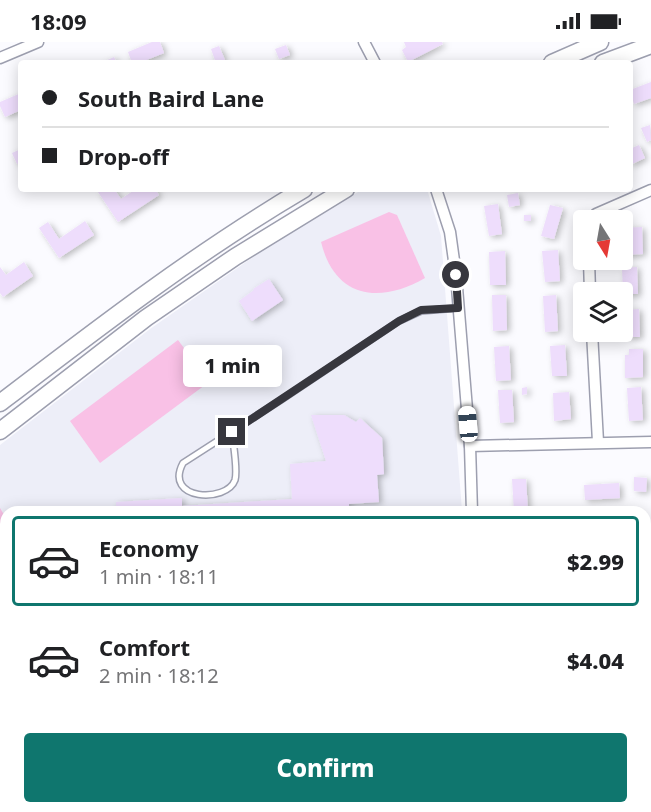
<!DOCTYPE html>
<meta charset="utf-8">
<style>
:root{--surface:#fff;--page:#f6f6f6;--text:#202124;--muted:#757577;--line:#e0e0e0;--accent:#0f766e}
body{margin:0;font-family:"Noto Sans",sans-serif;background:var(--page);color:var(--text);height:100vh;display:flex;flex-direction:column;font-size:22px;white-space:nowrap}
*{box-sizing:border-box;margin:0}
p{font-size:20px;color:var(--muted)}
.icon{flex:none;width:33px;height:33px;fill:none;stroke:currentColor;stroke-width:2;stroke-linecap:round;stroke-linejoin:round}
.map{position:relative;flex:1;overflow:hidden}
.panel{position:absolute;left:0px;top:464px;width:651px;height:308px;display:flex;flex-direction:column;background:var(--surface);border-radius:18px 18px 0 0;box-shadow:0 3px 15px #0003}
.panel>*{flex:none}
.top-card{position:absolute;left:18px;top:18px;width:615px;height:132px;border-radius:6px;box-shadow:0 3px 15px #0003;display:grid;align-content:center;height:132px;padding:0 24px;background:var(--surface)}
.needle{width:39px;rotate:169deg}
.buttons{position:absolute;left:573px;top:168px;display:grid;gap:12px}
.buttons a{display:grid;place-items:center;width:60px;height:60px;border-radius:6px;background:var(--surface);box-shadow:0 3px 15px #0003;font-size:30px}
.end{position:absolute;width:27px;height:27px;margin:-14px;border:8px solid #37373e;background:#fff;box-shadow:0 0 0 3px #fff}
.from{border-radius:50%}
.bubble{position:absolute;height:42px;border-radius:6px;background:var(--surface);box-shadow:0 3px 15px #0003;font-size:20px;font-weight:800;line-height:42px;text-align:center}
.car{position:absolute;width:18px;height:36px;margin:-18px -9px;border-radius:8px;box-shadow:0 0 4px 2px #0007;background:linear-gradient(#fff 24%,#345 0 40%,#fff 0 76%,#345 0 86%,#fff 0)}
.top-card b{display:flex;align-items:center;gap:21px;height:57px;font-size:22px}
.top-card b+b{border-top:2px solid var(--line)}
.top-card i{width:15px;height:15px;background:var(--text)}
ul{padding:10px 0 0;list-style:none}
li{display:flex;align-items:center;gap:18px;height:90px;margin:0 12px 9px;padding:0 12px;border:3px solid transparent;border-radius:6px}
li div{flex:1}
li b{display:block;font-size:22px}
li em{font-style:normal;font-weight:800}
li.selected{border-color:var(--accent)}
li>.icon{width:54px;height:54px;stroke-width:1.5}
.button{display:flex;gap:12px;margin-top:auto;padding:12px 24px}
.button a{flex:1;height:69px;border-radius:6px;background:var(--accent);color:#fff;font-size:24px;font-weight:800;line-height:69px;text-align:center}
.status{display:flex;justify-content:space-between;align-items:center;height:42px;padding:0 30px;background:var(--surface);direction:ltr}
.status svg{height:16px;fill:currentColor}
.map>svg:first-child{display:block}
.built{fill:#edeef8}
.green{fill:#f9c1e6}
.building{fill:#eeddfc;filter:url(#shadow)}
.lines{fill:none;stroke-linecap:round;stroke-linejoin:round}
.lane-casing{stroke:#9d9faf;stroke-width:8}
.street-casing{stroke:#9d9faf;stroke-width:13}
.primary-casing{stroke:#9d9faf;stroke-width:19}
.lane{stroke:#fff;stroke-width:5}
.street{stroke:#fff;stroke-width:10}
.primary{stroke:#fff;stroke-width:16}
.route{stroke:#37373e;stroke-width:8}
</style>
<div class="status"><b>18:09</b><svg viewBox="0 0 49 12"><path d="M0 12V9h3v3zM5 12V6h3v6zM10 12V3h3v9zM15 12V0h3v12zM26 1h20v11H26zM47 4h2v5h-2z"/></svg></div>
<div class="map">
<svg width="651" height="770" viewBox="0 0 651 770">
<defs>
<filter id="shadow"><feDropShadow dx="3" dy="2" stdDeviation="3" flood-color="#0004"/></filter>
</defs>
<rect width="100%" height="100%" fill="#fbfbff"/>
<polygon class="built" points="363,147 427,147 441,194 462,469 6,470 6,663 0,660 0,403 150,287 269,204"/>
<g class="green">
<path d="M389,170L397,173L425,236C380,262 335,257 321,200Z"/>
<polygon points="178,298 209,340 100,421 70,379"/>
<polygon points="0,466 6,476 6,552 0,559"/>
</g>
<g class="building">
<polygon points="152,0 160,0 164,11 139,21 132,21 128,10"/>
<polygon points="404,0 442,0 443,2 408,20 402,8 406,5"/>
<polygon points="286,3 290,13 279,17 275,7"/>
<polygon points="219,4 225,18 216,21 211,7"/>
<polygon points="114,15 117,21 101,21"/>
<polygon points="651,40 651,56 634,62 630,48"/>
<polygon points="21,51 21,68 5,75 0,64 0,60"/>
<polygon points="650,83 651,98 647,100 641,86"/>
<polygon points="639,103 645,116 630,123 630,107"/>
<polygon points="21,107 21,120 17,122 12,111"/>
<polygon points="103,147 114,147 121,157 136,147 155,147 159,153 118,180 98,150"/>
<polygon points="518,151 520,163 509,165 507,153"/>
<polygon points="498,162 502,192 489,194 484,164"/>
<polygon points="550,163 563,166 554,197 541,194"/>
<rect x="524" y="173" width="7" height="6"/>
<polygon points="85,179 94,193 59,216 39,186 48,180 59,197"/>
<polygon points="642,185 643,212 622,213 622,186"/>
<polygon points="558,208 560,239 545,240 542,209"/>
<polygon points="505,209 506,243 490,243 489,210"/>
<polygon points="24,220 33,234 3,255 0,251 0,225 6,233"/>
<polygon points="637,225 638,252 623,252 622,226"/>
<polygon points="269,237 283,258 252,279 239,259 254,248 253,247"/>
<polygon points="492,253 506,253 507,288 493,289"/>
<polygon points="556,253 558,289 545,290 543,254"/>
<polygon points="639,267 640,295 626,295 625,268"/>
<polygon points="565,303 567,334 552,334 550,304"/>
<polygon points="509,304 511,338 496,339 494,305"/>
<polygon points="629,307 643,307 643,335 625,336 625,313 629,313"/>
<polygon points="527,345 527,352 522,353 522,346"/>
<polygon points="641,345 643,378 629,379 627,346"/>
<polygon points="498,348 512,348 514,380 500,381"/>
<polygon points="569,350 571,377 554,379 553,351"/>
<polygon points="311,373 344,373 356,380 360,376 382,396 384,432 377,433 379,460 349,462 349,470 116,470 116,460 182,456 182,464 292,457 290,422 326,419"/>
<polygon points="634,435 647,436 646,450 634,449"/>
<polygon points="512,437 526,437 528,469 514,470"/>
<polygon points="619,441 620,456 585,458 584,443"/>
<polygon points="651,542 651,559 645,557"/>
<polygon points="645,573 651,575 650,602 645,600"/>
<polygon points="28,765 58,765 62,770 32,770"/>
<polygon points="430,765 444,765 445,770 431,770"/>
</g>
<g class="lines">
<defs>
<path id="lane" d="M232,390C233,401 238,428 235,438C227,461 163,459 183,421L281,358L399,279L421,269L458,266"/>
<g id="street">
<polyline points="364,0 375,21"/>
<polyline points="0,16 38,0"/>
<polyline points="436,147 450,190 456,233 470,404 472,470"/>
<polyline points="593,178 596,172 651,148"/>
<polyline points="589,218 590,250"/>
<polyline points="592,290 598,400"/>
<polyline points="470,404 651,400"/>
<polyline points="0,670 6,673"/>
<polyline points="112,765 112,770"/>
<polyline points="490,765 490,770"/>
</g>
<g id="primary">
<polyline points="552,21 600,0"/>
<polyline points="603,21 651,3"/>
<path d="M0,361C98,286 197,210 304,147"/>
<polyline points="0,389 146,276 235,215 346,147"/>
</g>
</defs>
<use href="#lane" class="lane-casing"/>
<use href="#street" class="street-casing"/>
<use href="#primary" class="primary-casing"/>
<use href="#lane" class="lane"/>
<use href="#street" class="street"/>
<use href="#primary" class="primary"/>
</g>
<g class="lines">
<polyline class="route" points="232,390 399,279 421,268 458,266 456,233"/>
</g>
</svg>
<div class="buttons">
<a><svg class="needle" viewBox="-14 -14 28 28"><path d="M0-13l5 13h-10z" fill="#e53935"/><path d="M0 13l5-13h-10z" fill="#757577"/></svg></a>
<a><svg class="icon" aria-label="layers" viewBox="0 0 24 24"><path d="M12 4l9 5-9 5-9-5zM3 14l9 5 9-5"/></svg></a>
</div>
<i class="end from" style="left:456px;top:233px"></i>
<i class="end" style="left:232px;top:390px"></i>
<div class="bubble" style="left:183px;top:303px;width:99px">1 min</div>
<i class="car" style="left:468px;top:382px;rotate:355deg"></i>
<div class="top-card">
<b><i class="from"></i>South Baird Lane</b>
<b><i></i>Drop-off</b>
</div>
<section class="panel">
<ul>
<li class="selected"><svg class="icon" aria-label="car" viewBox="0 0 24 24"><path d="M5 17H2v-5l4-1 3-4h7l3 4 3 1v5h-3M9 17h6M6 11h13"/><circle cx="7" cy="17" r="2"/><circle cx="17" cy="17" r="2"/></svg><div><b>Economy</b><p>1 min · 18:11</p></div><em>$2.99</em></li>
<li><svg class="icon" aria-label="car" viewBox="0 0 24 24"><path d="M5 17H2v-5l4-1 3-4h7l3 4 3 1v5h-3M9 17h6M6 11h13"/><circle cx="7" cy="17" r="2"/><circle cx="17" cy="17" r="2"/></svg><div><b>Comfort</b><p>2 min · 18:12</p></div><em>$4.04</em></li>
</ul>
<div class="button"><a>Confirm</a></div>
</section>
</div>
